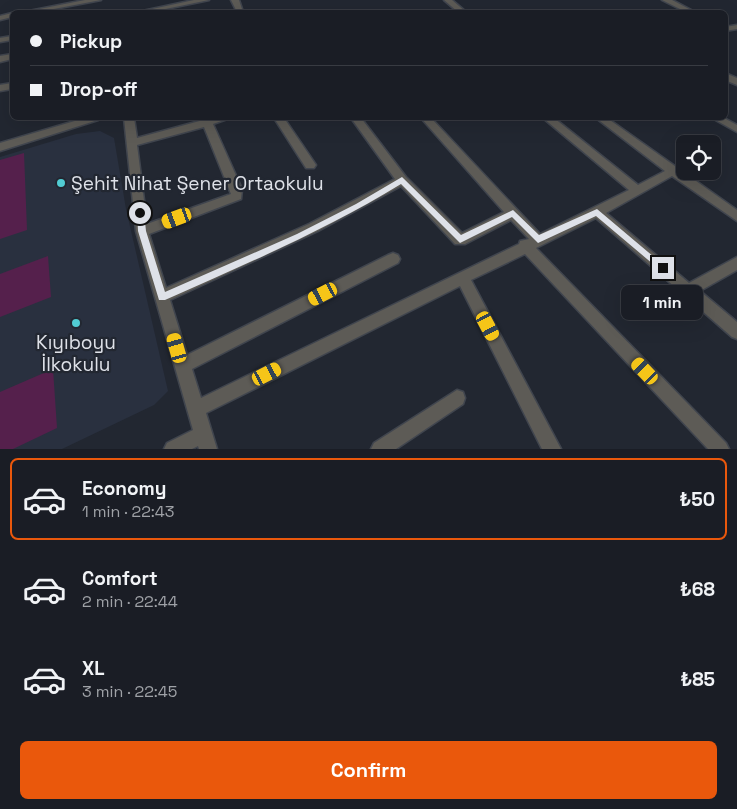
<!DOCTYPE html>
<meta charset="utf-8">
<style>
:root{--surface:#1a1d25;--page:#23262d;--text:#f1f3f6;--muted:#9fa2a7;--line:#383b42;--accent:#ea580c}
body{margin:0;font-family:"Space Grotesk",sans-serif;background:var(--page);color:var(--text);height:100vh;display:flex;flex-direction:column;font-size:19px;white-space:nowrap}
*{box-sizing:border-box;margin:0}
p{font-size:16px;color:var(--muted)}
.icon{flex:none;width:28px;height:28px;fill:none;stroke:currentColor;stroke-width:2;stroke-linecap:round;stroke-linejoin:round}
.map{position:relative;height:449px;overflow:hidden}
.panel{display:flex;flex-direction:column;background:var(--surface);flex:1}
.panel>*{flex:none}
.top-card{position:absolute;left:10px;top:10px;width:718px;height:110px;border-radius:8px;box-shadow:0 5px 20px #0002,0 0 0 1px var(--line);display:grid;align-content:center;height:110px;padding:0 20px;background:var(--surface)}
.controls{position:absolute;left:676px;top:135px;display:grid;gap:10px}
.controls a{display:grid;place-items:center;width:45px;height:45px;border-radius:8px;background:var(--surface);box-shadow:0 5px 20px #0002,0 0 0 1px var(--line);font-size:25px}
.end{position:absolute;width:22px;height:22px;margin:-11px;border:6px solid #dee1e8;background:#111;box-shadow:0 0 0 2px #111}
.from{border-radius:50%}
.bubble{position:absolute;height:35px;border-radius:8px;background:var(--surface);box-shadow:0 5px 20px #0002,0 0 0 1px var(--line);font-size:16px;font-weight:700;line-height:35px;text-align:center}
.car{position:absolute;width:15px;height:30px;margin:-15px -8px;border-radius:6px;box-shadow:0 0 4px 1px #0007;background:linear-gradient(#f5c518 24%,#345 0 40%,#f5c518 0 76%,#345 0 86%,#f5c518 0)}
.top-card b{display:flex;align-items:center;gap:18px;height:48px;font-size:19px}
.top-card b+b{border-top:1px solid var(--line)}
.top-card i{width:12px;height:12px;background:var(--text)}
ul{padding:9px 0 0;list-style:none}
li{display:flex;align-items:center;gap:15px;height:82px;margin:0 10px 8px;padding:0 10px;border:2px solid transparent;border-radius:8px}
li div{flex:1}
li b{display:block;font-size:19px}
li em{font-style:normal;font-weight:700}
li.current{border-color:var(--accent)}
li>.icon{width:45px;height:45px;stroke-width:1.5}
.cta{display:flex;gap:10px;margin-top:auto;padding:10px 20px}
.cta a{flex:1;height:58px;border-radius:8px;background:var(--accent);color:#fff;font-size:20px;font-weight:700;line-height:58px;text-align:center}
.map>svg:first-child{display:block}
.built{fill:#29303f}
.building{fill:#55204c}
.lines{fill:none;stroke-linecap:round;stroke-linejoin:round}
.minor-casing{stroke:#40454e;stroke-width:3}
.minor{fill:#5d5b56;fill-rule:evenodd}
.route{fill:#dee1e8}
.poi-dot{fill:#51ccd3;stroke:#222731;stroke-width:2}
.labels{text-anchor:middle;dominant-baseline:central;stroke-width:4.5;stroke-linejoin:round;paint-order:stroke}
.poi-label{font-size:19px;fill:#dee1e8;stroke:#222731;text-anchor:start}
</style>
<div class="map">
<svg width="737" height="449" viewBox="0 0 737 449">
<rect width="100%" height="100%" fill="#222731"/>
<polygon class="built" points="100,131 114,138 126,209 168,391 154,405 62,449 0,449 0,157 76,134"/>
<g class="building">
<polygon points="24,153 27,230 0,239 0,160"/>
<polygon points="48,256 51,297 0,317 0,274"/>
<polygon points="53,369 57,428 13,449 0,449 0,392"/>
</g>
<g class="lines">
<defs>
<g id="minor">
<polygon points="85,0 101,0 38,12 24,12"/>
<polygon points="194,0 209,0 151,12 138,12"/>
<polygon points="231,0 239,0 243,12 237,12"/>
<polygon points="444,0 452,0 466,12 458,12"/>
<polygon points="662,0 672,0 695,12 686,12"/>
<polygon points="12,13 12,17 0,20 0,16"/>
<polygon points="737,25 737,29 725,31 725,27"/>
<polygon points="12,36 12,40 0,42 0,38"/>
<polygon points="12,54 12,59 0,62 0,56"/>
<polygon points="725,73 737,78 737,85 725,80"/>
<polygon points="12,83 12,89 0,91 0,85"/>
<polygon points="85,118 99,118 98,120 0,151 0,143"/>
<path d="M124,118H134L137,138L207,119L230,118L213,124L242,189L241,199L149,234L166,288L309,224L395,179L351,118H361L406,177L462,233L504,212L421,118H431L540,234L629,190L543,118H554L638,185L665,171L596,118H607L737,210V221L672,176L606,213L689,283L737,257V270L700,291L737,322V339L732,337L596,218L536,248L726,443L729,449H708L525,254L471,280L561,449H542L460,286L206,413L217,449H199L198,446L192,449H164L167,443L193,430L136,231ZM204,127L231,194L147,224L137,145ZM401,186L455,244H465L511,220L529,239L520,241L519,244L201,398L192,369L398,263L400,259L398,255L393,253L388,255L187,355L170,300L318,231Z"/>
<polygon points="274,118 284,118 314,162 316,165 314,168 306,168"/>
<polygon points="712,118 724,118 737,125 737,132"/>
<polygon points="457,390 463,392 465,398 463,404 396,449 371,449 374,443"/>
</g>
</defs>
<use href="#minor" class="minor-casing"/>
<use href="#minor" class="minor"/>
</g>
<path class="route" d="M402,177L461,235L513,210L539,235L597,209L667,268L666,270H660L596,216L538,243L512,217L460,243L401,184C326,230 246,264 165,300H159L138,231L137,211L144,213L146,231L165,292L297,234L356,204Z"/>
<g class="poi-dot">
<circle cx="61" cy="183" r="5"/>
<circle cx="76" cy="323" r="5"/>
</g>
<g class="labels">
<g class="poi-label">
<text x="71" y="183">Şehit Nihat Şener Ortaokulu</text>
<text x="76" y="342" text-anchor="middle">Kıyıboyu<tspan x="76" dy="22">İlkokulu</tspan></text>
</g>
</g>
</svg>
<div class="controls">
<a><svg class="icon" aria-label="locate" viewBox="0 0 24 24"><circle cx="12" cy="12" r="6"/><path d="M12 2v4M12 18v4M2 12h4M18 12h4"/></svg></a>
</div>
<i class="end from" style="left:140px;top:213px"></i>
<i class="end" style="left:663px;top:268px"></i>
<div class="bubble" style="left:621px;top:285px;width:82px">1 min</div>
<i class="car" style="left:177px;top:218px;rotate:250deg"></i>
<i class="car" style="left:323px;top:294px;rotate:243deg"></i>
<i class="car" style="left:488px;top:326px;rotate:152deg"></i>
<i class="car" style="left:177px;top:348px;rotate:344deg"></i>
<i class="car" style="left:645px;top:371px;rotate:316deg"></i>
<i class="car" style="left:267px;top:374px;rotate:63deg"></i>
<div class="top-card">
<b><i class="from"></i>Pickup</b>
<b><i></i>Drop-off</b>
</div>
</div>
<section class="panel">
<ul>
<li class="current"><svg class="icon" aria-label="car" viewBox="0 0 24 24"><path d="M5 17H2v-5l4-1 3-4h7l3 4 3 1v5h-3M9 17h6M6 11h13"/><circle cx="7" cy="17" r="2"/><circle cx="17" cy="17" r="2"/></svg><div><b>Economy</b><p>1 min · 22:43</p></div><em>₺50</em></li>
<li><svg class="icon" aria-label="car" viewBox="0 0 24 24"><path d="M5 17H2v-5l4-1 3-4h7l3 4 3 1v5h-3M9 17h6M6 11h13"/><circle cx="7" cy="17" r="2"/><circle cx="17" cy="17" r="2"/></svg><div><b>Comfort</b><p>2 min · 22:44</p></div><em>₺68</em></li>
<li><svg class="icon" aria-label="car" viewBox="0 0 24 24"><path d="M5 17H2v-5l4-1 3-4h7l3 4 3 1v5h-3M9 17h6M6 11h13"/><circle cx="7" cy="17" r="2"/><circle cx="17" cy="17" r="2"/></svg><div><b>XL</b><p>3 min · 22:45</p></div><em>₺85</em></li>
</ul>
<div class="cta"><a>Confirm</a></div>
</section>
